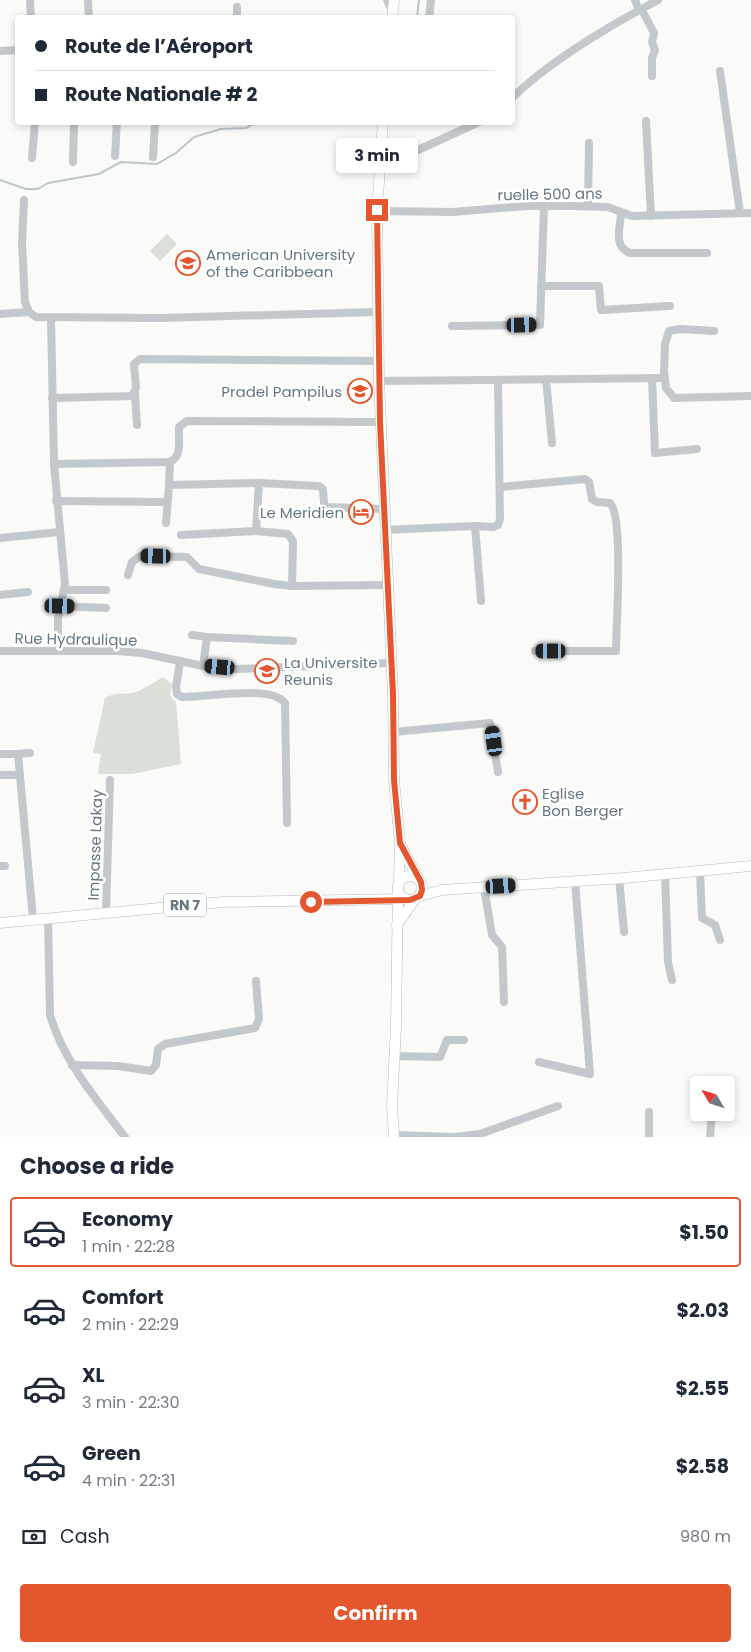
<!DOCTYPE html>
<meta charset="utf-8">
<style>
:root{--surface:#fff;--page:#f2f2f3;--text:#1f2937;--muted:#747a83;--line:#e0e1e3;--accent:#e4572e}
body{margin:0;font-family:Poppins,sans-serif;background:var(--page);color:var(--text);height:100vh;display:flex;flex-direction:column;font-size:19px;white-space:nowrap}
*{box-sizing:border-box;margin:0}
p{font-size:16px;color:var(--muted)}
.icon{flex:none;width:28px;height:28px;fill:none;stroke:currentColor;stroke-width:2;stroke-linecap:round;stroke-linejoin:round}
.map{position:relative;height:1137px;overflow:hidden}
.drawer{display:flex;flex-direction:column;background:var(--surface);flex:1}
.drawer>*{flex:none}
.top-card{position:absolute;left:15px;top:15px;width:500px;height:110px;border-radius:5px;box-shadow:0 2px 8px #0003;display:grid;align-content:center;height:110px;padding:0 20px;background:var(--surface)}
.needle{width:32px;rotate:308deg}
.buttons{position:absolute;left:690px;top:1076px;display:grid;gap:10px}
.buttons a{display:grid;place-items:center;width:45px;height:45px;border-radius:5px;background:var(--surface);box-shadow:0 2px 8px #0003;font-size:25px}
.end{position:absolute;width:22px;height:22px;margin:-11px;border:6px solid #e4572e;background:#fff;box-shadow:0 0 0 2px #fff}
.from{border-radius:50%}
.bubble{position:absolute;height:35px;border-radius:5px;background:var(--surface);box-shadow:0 2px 8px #0003;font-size:16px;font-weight:700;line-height:35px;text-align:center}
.car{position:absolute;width:15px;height:30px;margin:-15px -8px;border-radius:6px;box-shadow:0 0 4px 1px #0007;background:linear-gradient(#222 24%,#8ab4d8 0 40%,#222 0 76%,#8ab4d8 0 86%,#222 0)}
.top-card b{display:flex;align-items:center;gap:18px;height:48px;font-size:19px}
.top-card b+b{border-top:1px solid var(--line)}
.top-card i{width:12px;height:12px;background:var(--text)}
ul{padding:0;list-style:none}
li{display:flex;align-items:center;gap:15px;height:70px;margin:0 10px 8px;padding:0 10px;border:2px solid transparent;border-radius:5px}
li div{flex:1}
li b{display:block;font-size:19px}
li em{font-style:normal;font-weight:700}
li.selected{border-color:var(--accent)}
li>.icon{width:45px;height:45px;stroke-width:1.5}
h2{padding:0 20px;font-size:22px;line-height:60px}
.pay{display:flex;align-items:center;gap:12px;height:55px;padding:0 20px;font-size:19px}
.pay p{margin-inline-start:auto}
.cta{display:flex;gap:10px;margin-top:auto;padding:10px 20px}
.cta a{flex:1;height:58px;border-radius:5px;background:var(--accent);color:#fff;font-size:20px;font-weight:700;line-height:58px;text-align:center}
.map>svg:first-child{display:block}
.green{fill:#dadfd7}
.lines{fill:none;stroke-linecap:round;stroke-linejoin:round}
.stream{stroke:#bbc7cb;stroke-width:2}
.major-casing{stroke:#b5babe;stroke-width:11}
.minor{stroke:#c3c8cc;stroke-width:8}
.major{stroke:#fff;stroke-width:10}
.route{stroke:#e4572e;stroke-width:6}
.labels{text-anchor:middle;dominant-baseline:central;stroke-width:5;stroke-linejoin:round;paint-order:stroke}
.shield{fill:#fff;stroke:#939fa8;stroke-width:1}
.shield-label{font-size:14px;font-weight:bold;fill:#657683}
.street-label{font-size:15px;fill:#657683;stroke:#fff}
.poi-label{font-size:15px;fill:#657683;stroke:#fff;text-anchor:start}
</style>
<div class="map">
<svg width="751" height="1137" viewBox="0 0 751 1137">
<rect width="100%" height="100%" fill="#fafaf8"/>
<g class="green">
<polygon points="167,234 177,244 160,261 150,251"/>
<path d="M162,677L172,684L170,696L176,702L181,764L132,774H98L101,754L93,753L105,698C120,691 120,695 133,693C138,692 158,681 162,677Z"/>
</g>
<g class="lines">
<g class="stream">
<polyline points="417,18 419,0"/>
<polyline points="0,180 26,189 38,189 48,183 99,174 121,162 157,164 176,153 194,137 221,129 246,128 257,122"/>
</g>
<defs>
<g id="major">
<polyline points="392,18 394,0"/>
<polyline points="383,122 377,211 379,381 393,695 394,780 400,843 399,881"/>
<polyline points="401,846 418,878"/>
<circle cx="410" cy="888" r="12"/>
<polyline points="420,896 442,890 624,878 751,866"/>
<polyline points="0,923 223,902 406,899"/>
<polyline points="397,925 415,899"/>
<polyline points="394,1137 392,1106 396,1026 398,887"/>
</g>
</defs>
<use href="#major" class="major-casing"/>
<g class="minor">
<polyline points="30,0 31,18"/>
<polyline points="88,0 89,18"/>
<polyline points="387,0 393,12"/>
<polyline points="635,0 639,10 643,12 654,33 652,42 655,50 652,58 652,76"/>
<polyline points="237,18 237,7"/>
<polyline points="429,18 431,0"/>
<polyline points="0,51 18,50"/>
<polyline points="720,71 740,213"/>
<path d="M512,98C552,59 609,26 658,0"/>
<polyline points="646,121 651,216"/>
<polyline points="115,156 117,122"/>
<polyline points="153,157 155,122"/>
<polyline points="32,158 35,122"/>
<polyline points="73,162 74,122"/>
<polyline points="381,167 479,122"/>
<polyline points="24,200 22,243 25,302 29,312 36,317 161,318 377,312"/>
<polyline points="588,206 589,143"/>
<polyline points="377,211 452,212 527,206 573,206 608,207 632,216 751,213"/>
<path d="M621,214C620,229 613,246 630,253H707"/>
<polyline points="541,286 599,286 601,310 670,306"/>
<polyline points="0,314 29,312"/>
<polyline points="51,319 54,464 65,584 58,619 58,650"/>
<polyline points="452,326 540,325 544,206"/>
<polyline points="714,331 680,329 669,331 665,344 664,372 666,388 674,398 751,396"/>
<polyline points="652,378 655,453 697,449"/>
<polyline points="546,379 552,443"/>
<polyline points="379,381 665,378"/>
<polyline points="135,394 137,425"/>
<polyline points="52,398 132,396 136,388 134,364 140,359 379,361"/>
<path d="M54,464L170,462C183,456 178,439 179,427L187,421L380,422"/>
<polyline points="169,485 170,462"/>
<path d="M500,487L585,479L589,482L592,499L597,502L610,503C624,516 616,627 616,651H535"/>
<polyline points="56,501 167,502"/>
<polyline points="166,523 169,485 259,483 319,486 323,489 324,503 326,507 383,509"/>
<polyline points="384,530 475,526"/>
<polyline points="256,531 259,483"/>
<polyline points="181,535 256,531 288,534 293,541 292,586"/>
<polyline points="0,538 60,532"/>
<polyline points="128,575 132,562 140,556 187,557 199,569 274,584 292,586 387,585"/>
<polyline points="65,590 106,590"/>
<polyline points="0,595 28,592"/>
<polyline points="481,601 475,526 493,527 498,525 500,519 498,380"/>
<polyline points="60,606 106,608"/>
<polyline points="192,635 207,637"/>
<polyline points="0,651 116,651 142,653 203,666 236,669 390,663"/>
<path d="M180,662L176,687L177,694L182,697C205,698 270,684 285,703L287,823"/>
<polyline points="203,666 207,637 293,641"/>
<polyline points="393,732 490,723 498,772"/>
<polyline points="0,754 18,754 33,919"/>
<polyline points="18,754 30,753"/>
<polyline points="0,775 20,775"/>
<polyline points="0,866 5,866"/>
<polyline points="700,871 702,918 715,925 720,940"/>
<polyline points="665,874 668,962 672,980"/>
<polyline points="619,878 624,932"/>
<polyline points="484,887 492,935 502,947 504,1002"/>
<polyline points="106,912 110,780"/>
<path d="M48,918L50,1015C64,1062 96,1099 125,1137"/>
<polyline points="395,1056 440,1057 447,1040 464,1040"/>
<polyline points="539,1062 590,1074 575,881"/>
<polyline points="72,1065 118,1066 151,1071 156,1065 158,1049 165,1044 255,1028 259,1019 256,981"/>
<polyline points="394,1135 454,1137"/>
<polyline points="455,1137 480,1134 558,1106"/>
<polyline points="649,1137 649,1112"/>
<polyline points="710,1137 712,1112"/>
</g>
<use href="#major" class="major"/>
</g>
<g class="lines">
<polyline class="route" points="311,902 410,900 420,896 422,890 421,882 400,843 394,780 393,694 380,422 377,210"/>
</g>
<defs>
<symbol id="university-ring" viewBox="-11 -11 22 22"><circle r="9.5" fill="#fff" stroke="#e4572e" stroke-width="1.5"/><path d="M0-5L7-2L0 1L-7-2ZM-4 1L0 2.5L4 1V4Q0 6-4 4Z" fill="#e4572e"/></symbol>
<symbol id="school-ring" viewBox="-11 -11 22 22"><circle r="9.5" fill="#fff" stroke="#e4572e" stroke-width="1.5"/><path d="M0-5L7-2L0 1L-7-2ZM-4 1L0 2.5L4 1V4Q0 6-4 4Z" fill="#e4572e"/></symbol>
<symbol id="hotel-ring" viewBox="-11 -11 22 22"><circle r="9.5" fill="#fff" stroke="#e4572e" stroke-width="1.5"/><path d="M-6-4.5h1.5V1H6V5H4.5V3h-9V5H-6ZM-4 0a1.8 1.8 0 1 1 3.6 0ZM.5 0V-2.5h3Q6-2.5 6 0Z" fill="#e4572e"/></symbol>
<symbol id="church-ring" viewBox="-11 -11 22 22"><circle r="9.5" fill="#fff" stroke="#e4572e" stroke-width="1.5"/><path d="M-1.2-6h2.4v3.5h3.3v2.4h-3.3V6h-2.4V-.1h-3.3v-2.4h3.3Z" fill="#e4572e"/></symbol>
</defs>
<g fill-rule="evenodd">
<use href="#university-ring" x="174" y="249" width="28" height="28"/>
<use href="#school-ring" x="346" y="377" width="28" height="28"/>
<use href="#hotel-ring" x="347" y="498" width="28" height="28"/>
<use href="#school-ring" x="253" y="657" width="28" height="28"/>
<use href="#church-ring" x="511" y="788" width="28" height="28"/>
</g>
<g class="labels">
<rect class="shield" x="164" y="893.5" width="42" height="23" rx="4"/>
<g class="shield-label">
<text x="185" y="905">RN 7</text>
</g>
<g class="street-label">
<text transform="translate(550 194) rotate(-1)">ruelle 500 ans</text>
<text transform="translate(76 639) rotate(1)">Rue Hydraulique</text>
<text transform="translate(95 845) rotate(-88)">Impasse Lakay</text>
</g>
<g class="poi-label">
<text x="206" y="254">American University<tspan x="206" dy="17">of the Caribbean</tspan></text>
<text x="342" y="391" text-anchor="end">Pradel Pampilus</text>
<text x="344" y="512" text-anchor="end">Le Meridien</text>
<text x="284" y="662">La Universite<tspan x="284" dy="17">Reunis</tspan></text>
<text x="542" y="793">Eglise<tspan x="542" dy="17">Bon Berger</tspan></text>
</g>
</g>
</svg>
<div class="buttons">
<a><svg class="needle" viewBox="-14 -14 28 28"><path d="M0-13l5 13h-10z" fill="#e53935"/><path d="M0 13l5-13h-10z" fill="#747a83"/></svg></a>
</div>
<i class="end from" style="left:311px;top:902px"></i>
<i class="end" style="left:377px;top:210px"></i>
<div class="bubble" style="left:336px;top:138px;width:82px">3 min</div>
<i class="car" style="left:522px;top:325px;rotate:89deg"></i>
<i class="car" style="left:156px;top:556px;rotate:271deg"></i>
<i class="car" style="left:60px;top:606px;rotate:91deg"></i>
<i class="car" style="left:551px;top:651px;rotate:270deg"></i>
<i class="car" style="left:220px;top:667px;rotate:275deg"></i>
<i class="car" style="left:494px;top:741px;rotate:352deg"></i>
<i class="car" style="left:501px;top:886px;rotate:87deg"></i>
<div class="top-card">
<b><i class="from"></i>Route de l’Aéroport</b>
<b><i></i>Route Nationale # 2</b>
</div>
</div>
<section class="drawer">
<h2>Choose a ride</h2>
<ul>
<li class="selected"><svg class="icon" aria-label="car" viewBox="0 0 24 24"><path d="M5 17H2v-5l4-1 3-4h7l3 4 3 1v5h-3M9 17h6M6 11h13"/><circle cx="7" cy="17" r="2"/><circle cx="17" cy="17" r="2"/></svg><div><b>Economy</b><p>1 min · 22:28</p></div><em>$1.50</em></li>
<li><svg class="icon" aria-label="car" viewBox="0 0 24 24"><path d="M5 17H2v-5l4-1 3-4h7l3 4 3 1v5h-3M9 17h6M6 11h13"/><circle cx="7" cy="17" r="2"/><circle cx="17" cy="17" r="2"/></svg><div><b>Comfort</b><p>2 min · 22:29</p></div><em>$2.03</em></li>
<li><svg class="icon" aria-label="car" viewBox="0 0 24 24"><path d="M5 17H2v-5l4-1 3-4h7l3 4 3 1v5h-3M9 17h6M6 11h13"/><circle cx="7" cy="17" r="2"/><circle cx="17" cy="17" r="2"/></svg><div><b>XL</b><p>3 min · 22:30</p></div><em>$2.55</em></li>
<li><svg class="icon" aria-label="car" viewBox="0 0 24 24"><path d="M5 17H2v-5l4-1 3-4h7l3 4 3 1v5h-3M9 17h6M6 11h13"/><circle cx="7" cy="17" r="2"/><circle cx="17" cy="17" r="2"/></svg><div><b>Green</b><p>4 min · 22:31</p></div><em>$2.58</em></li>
</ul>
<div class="pay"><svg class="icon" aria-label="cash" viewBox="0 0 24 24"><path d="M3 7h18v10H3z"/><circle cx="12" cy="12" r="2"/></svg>Cash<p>980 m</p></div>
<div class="cta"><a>Confirm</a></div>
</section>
